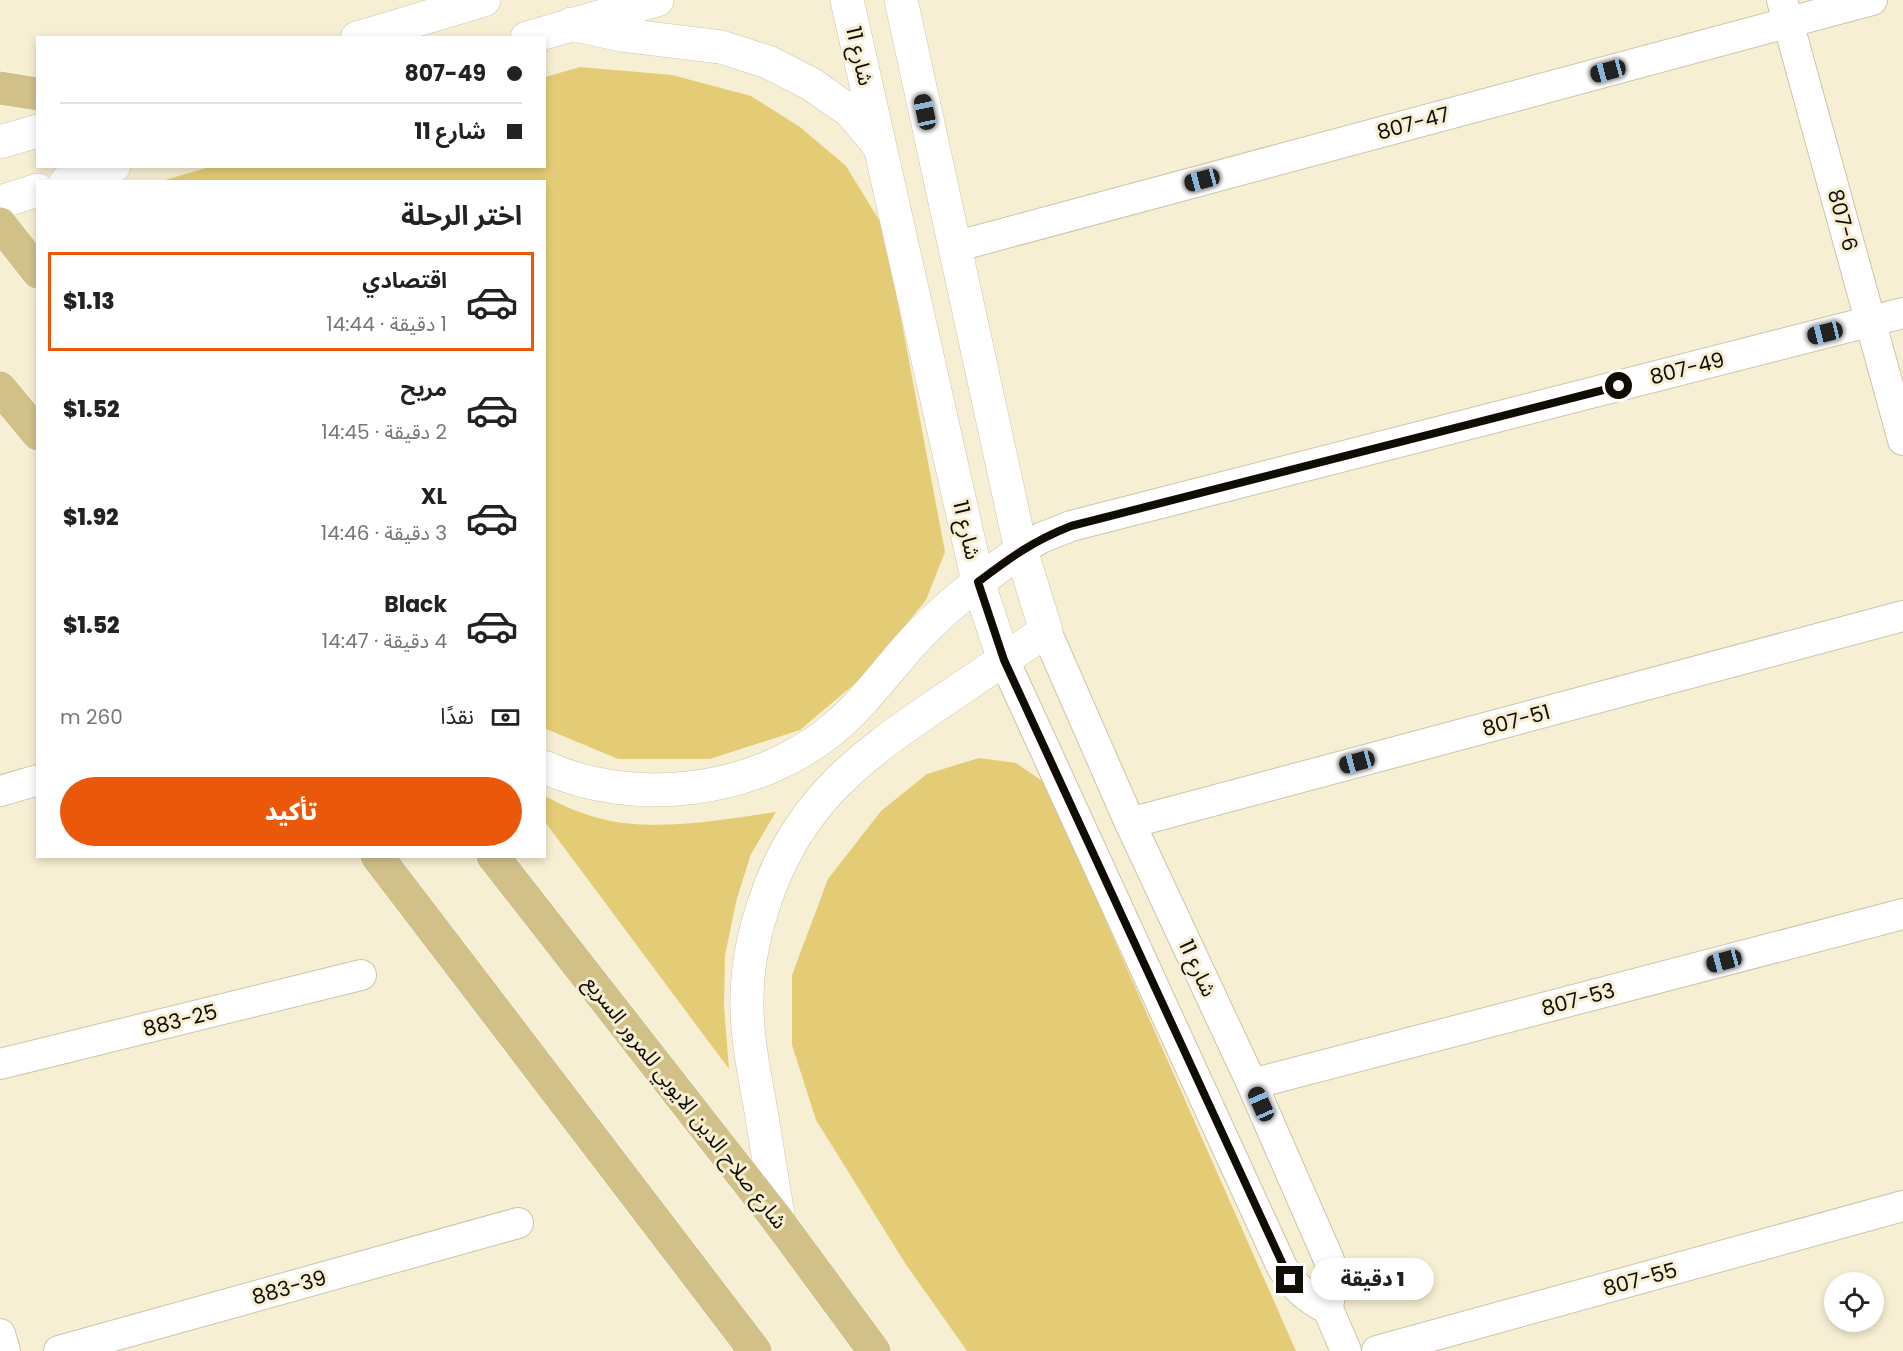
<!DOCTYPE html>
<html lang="ar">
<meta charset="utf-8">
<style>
:root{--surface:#fff;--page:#f2f2f2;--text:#222;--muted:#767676;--line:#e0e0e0;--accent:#ea580c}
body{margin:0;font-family:Poppins,"Noto Sans Arabic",sans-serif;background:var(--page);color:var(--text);direction:rtl;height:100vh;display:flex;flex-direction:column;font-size:22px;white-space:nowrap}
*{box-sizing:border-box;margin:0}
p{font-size:20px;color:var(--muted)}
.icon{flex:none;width:33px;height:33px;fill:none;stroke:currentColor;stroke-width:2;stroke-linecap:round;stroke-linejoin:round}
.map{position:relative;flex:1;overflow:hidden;direction:ltr}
.side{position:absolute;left:36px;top:180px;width:510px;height:678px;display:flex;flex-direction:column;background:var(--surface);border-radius:0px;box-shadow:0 3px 9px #0003;direction:rtl}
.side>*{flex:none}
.banner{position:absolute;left:36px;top:36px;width:510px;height:132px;border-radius:0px;box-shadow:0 3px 9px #0003;direction:rtl;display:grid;align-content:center;height:132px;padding:0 24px;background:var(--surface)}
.tools{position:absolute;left:1824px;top:1272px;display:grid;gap:12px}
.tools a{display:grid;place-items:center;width:60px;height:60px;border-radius:50%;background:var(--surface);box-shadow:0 3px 9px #0003;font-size:30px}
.end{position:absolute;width:27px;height:27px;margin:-14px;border:8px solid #100d05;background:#fff;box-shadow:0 0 0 3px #fff}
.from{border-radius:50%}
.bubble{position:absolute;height:42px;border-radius:21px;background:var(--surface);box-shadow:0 3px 9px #0003;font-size:20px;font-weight:800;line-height:42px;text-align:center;direction:rtl}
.car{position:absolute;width:18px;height:36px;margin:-18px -9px;border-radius:8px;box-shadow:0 0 4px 2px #0007;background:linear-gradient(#222 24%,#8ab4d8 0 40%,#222 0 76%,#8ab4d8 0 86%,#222 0)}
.banner b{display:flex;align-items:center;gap:21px;height:57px;font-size:22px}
.banner b+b{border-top:2px solid var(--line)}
.banner i{width:15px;height:15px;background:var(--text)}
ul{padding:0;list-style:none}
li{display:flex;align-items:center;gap:18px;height:99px;margin:0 12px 9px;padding:0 12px;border:3px solid transparent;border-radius:0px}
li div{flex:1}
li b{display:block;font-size:22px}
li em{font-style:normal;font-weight:800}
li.on{border-color:var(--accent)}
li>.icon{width:54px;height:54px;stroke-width:1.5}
h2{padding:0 24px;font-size:27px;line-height:72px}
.pay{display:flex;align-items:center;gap:15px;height:66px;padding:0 24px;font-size:22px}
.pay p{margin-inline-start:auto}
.primary-button{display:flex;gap:12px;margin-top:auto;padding:12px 24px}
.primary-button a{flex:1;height:69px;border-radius:36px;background:var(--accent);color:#fff;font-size:24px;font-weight:800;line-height:69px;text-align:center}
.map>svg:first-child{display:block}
.green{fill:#e4cc77}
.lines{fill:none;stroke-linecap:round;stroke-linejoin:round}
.minor-casing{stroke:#ccc4a9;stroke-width:32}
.tertiary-casing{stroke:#ccc4a9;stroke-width:34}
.primary-casing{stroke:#fff;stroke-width:34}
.minor{stroke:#fff;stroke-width:30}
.tertiary{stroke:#fff;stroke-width:33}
.primary{stroke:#d1c189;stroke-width:33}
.route{stroke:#100d05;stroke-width:8}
.labels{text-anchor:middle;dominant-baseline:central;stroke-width:6;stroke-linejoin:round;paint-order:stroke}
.street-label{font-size:21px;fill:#100d05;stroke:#f7efd3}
</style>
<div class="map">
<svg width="1903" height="1351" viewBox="0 0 1903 1351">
<rect width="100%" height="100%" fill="#f7efd3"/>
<g class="green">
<polygon points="580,67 672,75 751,96 800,127 846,166 884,228 945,552 926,600 865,675 800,730 710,759 618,759 544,728 544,182 158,182 213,166 544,166 545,77"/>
<polygon points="979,758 1016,763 1045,783 1296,1351 967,1351 905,1263 816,1120 792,1045 792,975 828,879 881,811 927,774"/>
<path d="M545,796C568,809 597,820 623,823C674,829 726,819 776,812L751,854L737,898L725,955L724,1006L729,1069L545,822Z"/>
</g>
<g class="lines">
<defs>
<g id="minor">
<polyline points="1782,0 1903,440"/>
<polyline points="954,247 1872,0"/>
<polyline points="1021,550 1041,538 1071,526 1903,313"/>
<polyline points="1046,631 1130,823 1252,1084 1329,1260 1332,1276 1328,1309 1346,1351"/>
<path d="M1004,660L1282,1267C1294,1287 1308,1299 1328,1309"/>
<polyline points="0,791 38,780"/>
<polyline points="1130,823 1903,616"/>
<polyline points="0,1064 361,975"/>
<polyline points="1252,1084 1903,914"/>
<polyline points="0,1334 5,1351"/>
<polyline points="59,1351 518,1223"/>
<polyline points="1377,1351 1903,1206"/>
</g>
<g id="tertiary">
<polyline points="847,0 978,582 1004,660"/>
<polyline points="571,24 622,35 721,47 768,62 811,84 851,112 878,144"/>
<polyline points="357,38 484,0"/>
<polyline points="527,38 657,0"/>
<polyline points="0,142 38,131"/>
<polyline points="66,182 114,166"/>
<polyline points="0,202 38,190"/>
<path d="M544,767C635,808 756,793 833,729C863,704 885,673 910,645C943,608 982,579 1021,550"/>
<path d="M779,1222C773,1183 766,1144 760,1105C754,1073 748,1042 747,1010C746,975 752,940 763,907C795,804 858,758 944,700C978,677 1012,654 1046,631L1021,550L901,0"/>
</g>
<g id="primary">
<polyline points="0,88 38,94"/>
<polyline points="0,224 38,272"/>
<polyline points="0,388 38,434"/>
<polyline points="377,856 755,1351"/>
<polyline points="493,856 779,1222 874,1351"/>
</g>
</defs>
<use href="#minor" class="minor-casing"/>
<use href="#tertiary" class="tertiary-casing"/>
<use href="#primary" class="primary-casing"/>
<use href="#minor" class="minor"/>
<use href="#tertiary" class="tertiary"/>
<use href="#primary" class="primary"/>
</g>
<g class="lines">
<path class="route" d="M1290,1280L1004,660L978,582C1011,557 1033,541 1071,526L1619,386"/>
</g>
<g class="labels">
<g class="street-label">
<text transform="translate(860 56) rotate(77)">شارع 11</text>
<text transform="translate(1413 123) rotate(-15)">807-47</text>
<text transform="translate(1843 220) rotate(75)">807-6</text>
<text transform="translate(1687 368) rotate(-14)">807-49</text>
<text transform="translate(967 530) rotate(77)">شارع 11</text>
<text transform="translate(1516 720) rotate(-15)">807-51</text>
<text transform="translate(1198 968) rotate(65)">شارع 11</text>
<text transform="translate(1578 999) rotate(-15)">807-53</text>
<text transform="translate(180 1020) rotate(-14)">883-25</text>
<text transform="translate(686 1102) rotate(52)">شارع صلاح الدين الايوبي للمرور السريع</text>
<text transform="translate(1640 1279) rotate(-15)">807-55</text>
<text transform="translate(289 1287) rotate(-16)">883-39</text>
</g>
</g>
</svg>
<div class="tools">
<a><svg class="icon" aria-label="locate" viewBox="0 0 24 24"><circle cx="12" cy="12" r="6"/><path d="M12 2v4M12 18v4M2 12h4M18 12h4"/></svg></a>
</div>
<i class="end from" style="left:1619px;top:386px"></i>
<i class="end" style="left:1290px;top:1280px"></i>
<div class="bubble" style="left:1311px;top:1258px;width:123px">1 دقيقة</div>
<i class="car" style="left:1608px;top:71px;rotate:255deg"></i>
<i class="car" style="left:925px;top:112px;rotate:348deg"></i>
<i class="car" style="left:1202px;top:180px;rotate:255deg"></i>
<i class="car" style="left:1825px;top:333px;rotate:256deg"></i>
<i class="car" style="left:1357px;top:762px;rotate:255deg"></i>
<i class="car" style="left:1724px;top:961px;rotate:255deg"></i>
<i class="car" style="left:1261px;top:1104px;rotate:336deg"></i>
<div class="banner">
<b><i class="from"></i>807-49</b>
<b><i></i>شارع 11</b>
</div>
<section class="side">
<h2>اختر الرحلة</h2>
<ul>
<li class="on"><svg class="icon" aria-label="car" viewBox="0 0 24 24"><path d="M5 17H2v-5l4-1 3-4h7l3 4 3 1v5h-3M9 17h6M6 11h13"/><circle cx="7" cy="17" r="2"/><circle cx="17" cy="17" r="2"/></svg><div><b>اقتصادي</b><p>1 دقيقة · 14:44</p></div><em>$1.13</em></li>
<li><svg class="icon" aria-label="car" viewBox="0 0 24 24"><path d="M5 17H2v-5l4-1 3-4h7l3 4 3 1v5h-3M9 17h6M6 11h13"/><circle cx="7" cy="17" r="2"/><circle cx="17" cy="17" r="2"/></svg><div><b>مريح</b><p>2 دقيقة · 14:45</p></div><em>$1.52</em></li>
<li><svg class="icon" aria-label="car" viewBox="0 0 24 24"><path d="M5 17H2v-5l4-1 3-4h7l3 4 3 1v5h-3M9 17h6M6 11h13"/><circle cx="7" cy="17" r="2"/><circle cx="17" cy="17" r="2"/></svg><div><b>XL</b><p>3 دقيقة · 14:46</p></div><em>$1.92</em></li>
<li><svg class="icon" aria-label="car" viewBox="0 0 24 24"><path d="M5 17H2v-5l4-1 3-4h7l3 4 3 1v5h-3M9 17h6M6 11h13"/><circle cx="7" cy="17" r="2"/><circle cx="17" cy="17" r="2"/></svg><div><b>Black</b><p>4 دقيقة · 14:47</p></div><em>$1.52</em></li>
</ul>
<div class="pay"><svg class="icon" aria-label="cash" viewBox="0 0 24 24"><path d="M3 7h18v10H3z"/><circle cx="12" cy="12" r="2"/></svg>نقدًا<p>260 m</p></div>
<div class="primary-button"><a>تأكيد</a></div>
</section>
</div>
